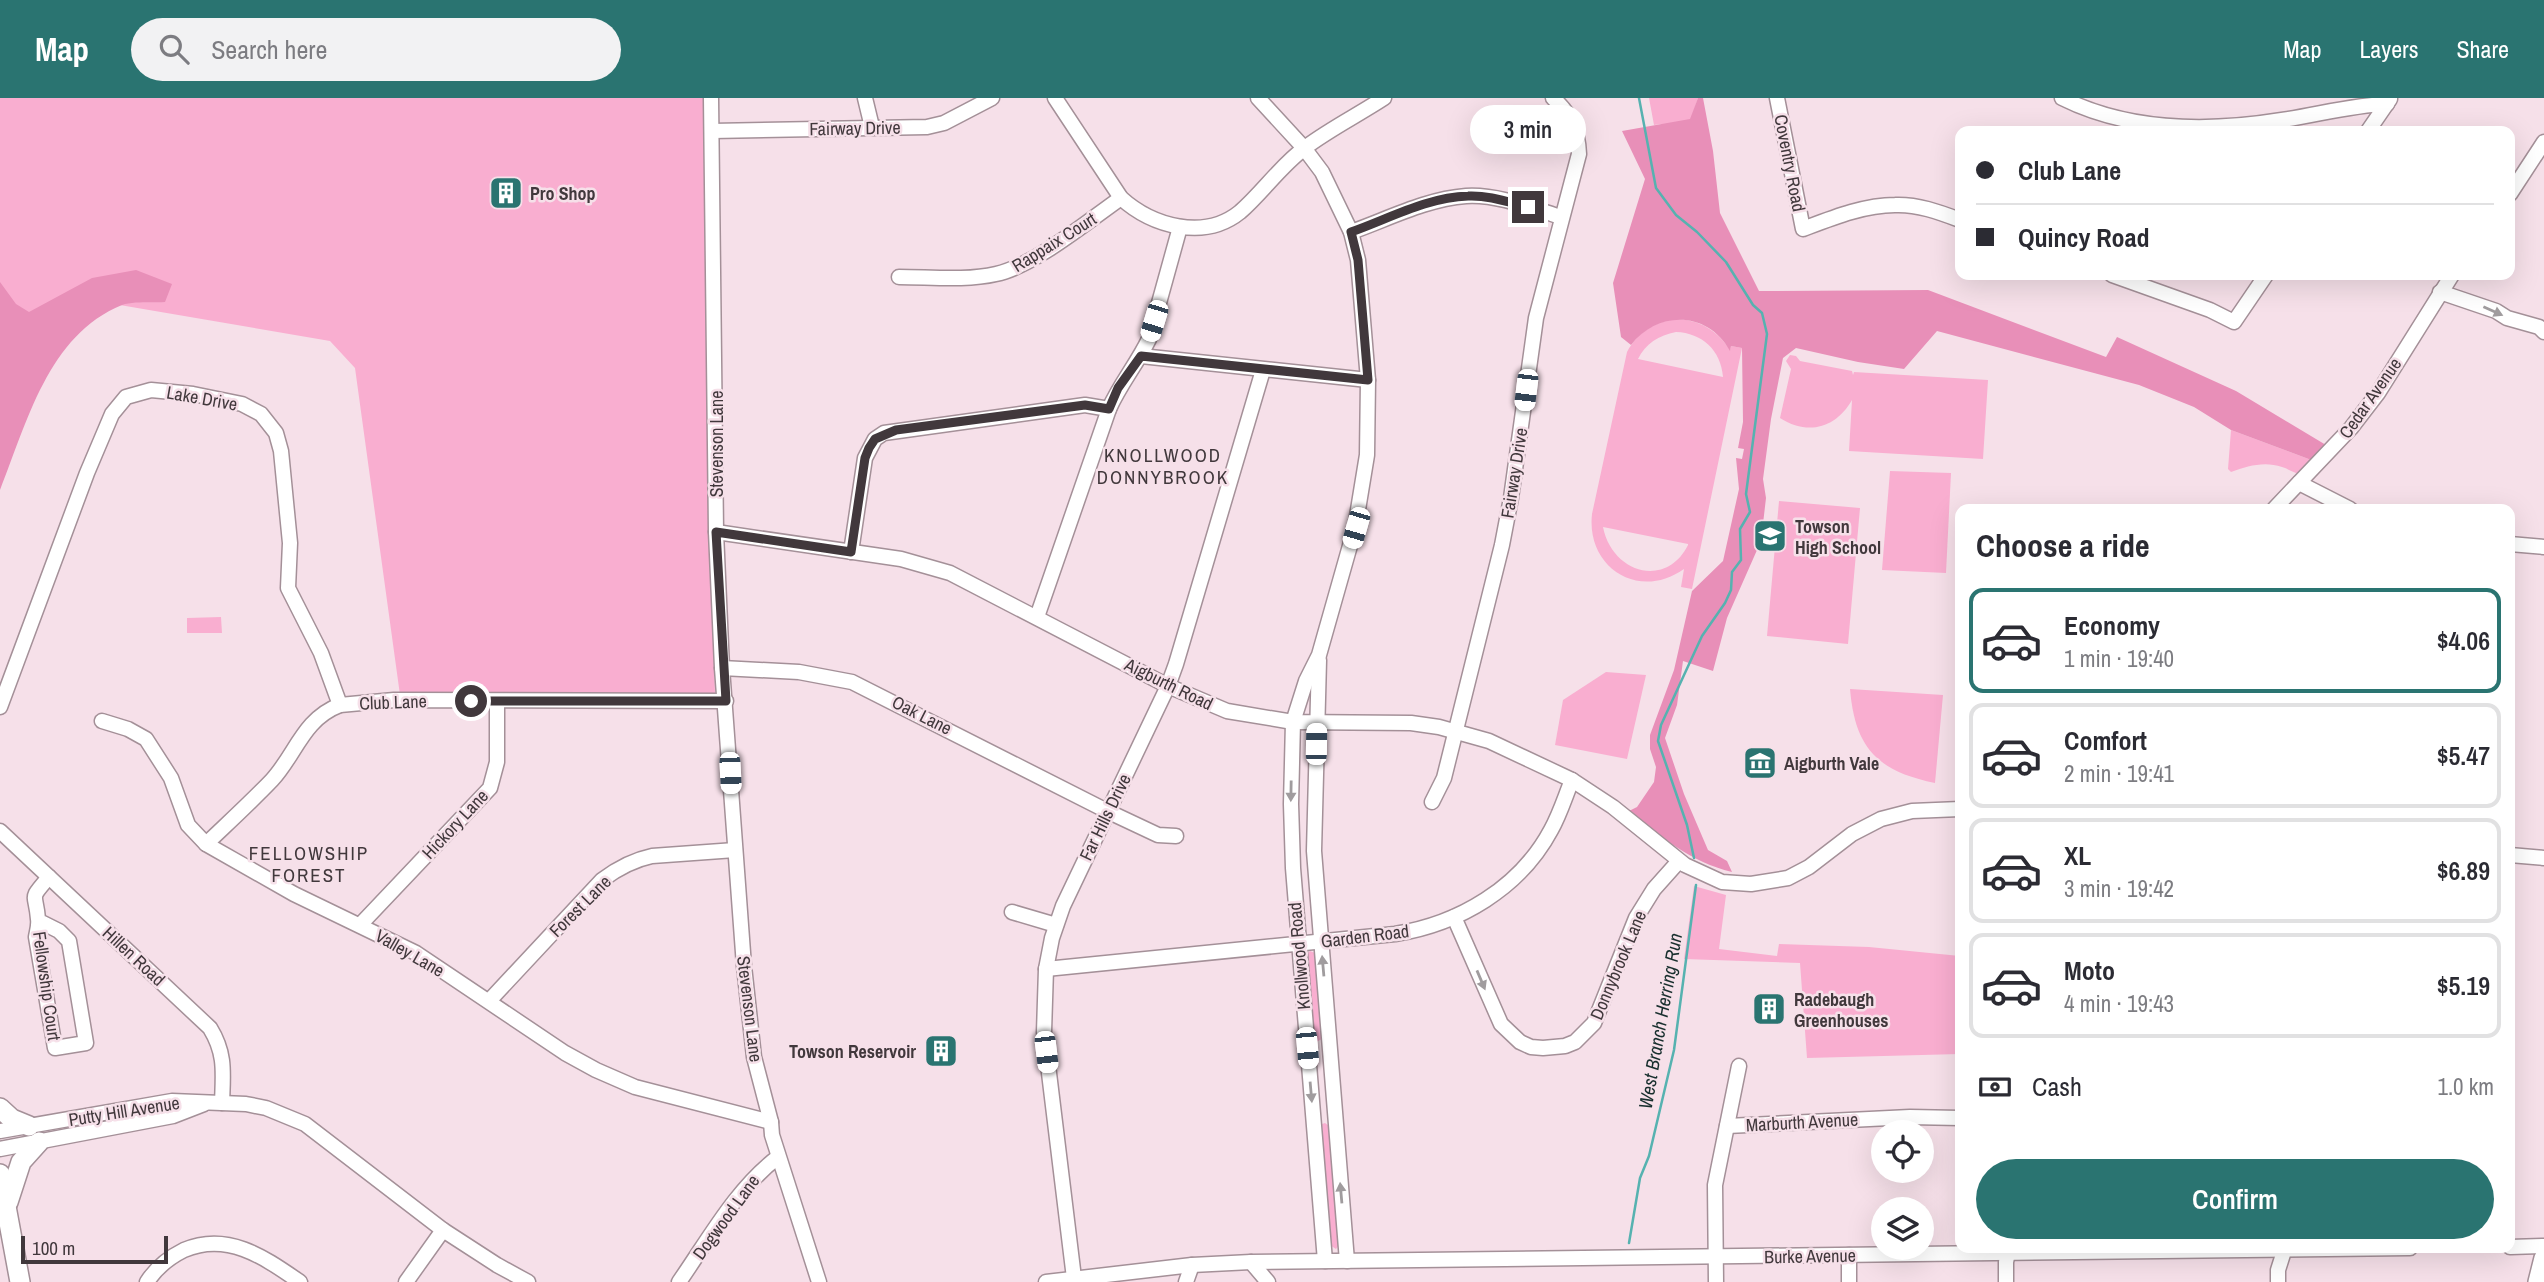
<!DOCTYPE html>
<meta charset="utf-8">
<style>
:root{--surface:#fff;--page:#f2f2f3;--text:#2b2b33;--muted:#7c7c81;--line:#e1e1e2;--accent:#2a7471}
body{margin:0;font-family:"Archivo Narrow",sans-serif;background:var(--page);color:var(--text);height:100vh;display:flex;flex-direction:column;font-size:26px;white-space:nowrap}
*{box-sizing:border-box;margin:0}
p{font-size:23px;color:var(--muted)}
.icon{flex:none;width:38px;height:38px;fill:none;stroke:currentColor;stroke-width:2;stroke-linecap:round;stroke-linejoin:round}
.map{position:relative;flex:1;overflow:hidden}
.side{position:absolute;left:1955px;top:406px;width:560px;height:749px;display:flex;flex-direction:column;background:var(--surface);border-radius:14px;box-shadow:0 7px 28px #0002}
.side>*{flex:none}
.top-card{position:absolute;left:1955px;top:28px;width:560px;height:154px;border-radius:14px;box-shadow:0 7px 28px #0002;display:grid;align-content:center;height:154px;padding:0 21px;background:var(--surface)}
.controls{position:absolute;left:1871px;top:1022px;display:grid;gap:14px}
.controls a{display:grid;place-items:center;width:63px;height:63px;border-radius:50%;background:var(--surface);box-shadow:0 7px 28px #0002;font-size:35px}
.scale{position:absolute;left:21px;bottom:18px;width:147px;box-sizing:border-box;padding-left:7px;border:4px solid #41383c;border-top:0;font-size:19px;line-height:24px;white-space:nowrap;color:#41383c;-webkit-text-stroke:5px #f6e0e9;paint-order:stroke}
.end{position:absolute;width:32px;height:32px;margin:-16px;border:9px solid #41383c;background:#fff;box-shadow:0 0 0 4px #fff}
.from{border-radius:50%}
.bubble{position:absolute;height:49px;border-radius:24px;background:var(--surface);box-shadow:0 7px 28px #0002;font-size:23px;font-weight:600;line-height:49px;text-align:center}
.car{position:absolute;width:21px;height:42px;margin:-21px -10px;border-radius:9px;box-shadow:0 0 5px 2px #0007;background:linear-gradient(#fff 24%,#345 0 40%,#fff 0 76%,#345 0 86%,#fff 0)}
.top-card b{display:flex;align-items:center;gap:24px;height:66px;font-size:26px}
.top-card b+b{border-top:2px solid var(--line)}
.top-card i{width:18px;height:18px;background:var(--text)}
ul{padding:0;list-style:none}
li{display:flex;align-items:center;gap:21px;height:105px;margin:0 14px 10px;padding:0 7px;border:4px solid var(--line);border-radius:14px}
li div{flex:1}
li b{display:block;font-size:26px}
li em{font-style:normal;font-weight:600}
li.selected{border-color:var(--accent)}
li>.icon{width:63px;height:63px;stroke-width:1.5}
h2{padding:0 21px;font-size:32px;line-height:84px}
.pay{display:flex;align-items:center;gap:18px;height:77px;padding:0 21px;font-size:26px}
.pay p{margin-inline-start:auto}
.primary-button{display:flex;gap:14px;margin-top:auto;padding:14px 21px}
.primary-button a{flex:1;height:80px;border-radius:42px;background:var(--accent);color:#fff;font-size:28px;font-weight:600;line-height:80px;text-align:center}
header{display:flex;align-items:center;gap:42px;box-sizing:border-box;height:98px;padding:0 35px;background:var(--accent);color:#fff}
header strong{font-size:33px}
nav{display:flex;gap:38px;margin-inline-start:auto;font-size:24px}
.search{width:490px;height:63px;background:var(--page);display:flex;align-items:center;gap:18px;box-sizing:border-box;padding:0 24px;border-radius:38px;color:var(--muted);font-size:26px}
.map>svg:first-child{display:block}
.green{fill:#f9aed0;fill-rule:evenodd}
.forest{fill:#e88fb8}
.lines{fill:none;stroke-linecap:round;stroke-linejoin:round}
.stream{stroke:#56b2b0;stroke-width:2.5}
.minor-casing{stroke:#a49098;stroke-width:17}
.major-casing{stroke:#a49098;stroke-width:22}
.minor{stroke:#fff;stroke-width:14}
.major{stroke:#fff;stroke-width:19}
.oneway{fill:#a09c9e}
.route{stroke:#41383c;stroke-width:9}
.labels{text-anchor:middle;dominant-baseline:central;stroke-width:5;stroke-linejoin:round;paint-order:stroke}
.street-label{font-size:18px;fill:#41383c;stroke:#f6e0e9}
.poi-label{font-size:18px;font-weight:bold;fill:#41383c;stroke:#f6e0e9;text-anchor:start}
.neighbourhood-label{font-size:19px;letter-spacing:2px;fill:#41383c;stroke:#f6e0e9}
.water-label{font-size:19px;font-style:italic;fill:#182f2e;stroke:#f6e0e9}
</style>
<header>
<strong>Map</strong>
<div class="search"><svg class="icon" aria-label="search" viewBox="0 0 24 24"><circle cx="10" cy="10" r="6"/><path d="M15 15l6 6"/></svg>Search here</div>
<nav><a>Map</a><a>Layers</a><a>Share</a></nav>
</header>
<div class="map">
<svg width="2544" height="1184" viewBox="0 0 2544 1184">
<rect width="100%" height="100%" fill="#f6e0e9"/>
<g class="green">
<polygon points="0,0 705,0 711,466 715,595 400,597 355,270 330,243 67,198 0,376"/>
<polygon points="1649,0 1698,0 1691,21 1697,59 1661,26 1654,27"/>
<path d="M1676,221C1700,222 1717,232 1730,252L1731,248L1742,250L1692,491L1681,489L1684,471C1639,503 1586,470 1592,416L1627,254C1638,234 1654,224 1676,221ZM1676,234C1702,235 1721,252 1723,279L1638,261C1645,246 1659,237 1676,234ZM1603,429L1688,446V447C1666,491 1612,475 1603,429Z"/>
<path d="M1790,257L1796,258L1800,263L1852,273L1853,277L1854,274L1988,282L1983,361L1849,353L1852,302C1836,330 1808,338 1780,320L1791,271L1786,263Z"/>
<path d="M2231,332L2314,363L2303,377C2295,376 2289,371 2282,369C2264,363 2248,368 2231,374L2228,371Z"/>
<polygon points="1890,373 1951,375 1946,475 1882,472"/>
<polygon points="1779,403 1860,410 1848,546 1767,538"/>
<polygon points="221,519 222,535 187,535 187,520"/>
<polygon points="1606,574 1646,577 1627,661 1555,647 1563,602"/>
<path d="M1850,591L1943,597L1935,685C1877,673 1855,650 1850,591Z"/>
<polygon points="1694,788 1726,797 1719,851 1777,858 1779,846 1869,849 1960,858 1960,956 1807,960 1800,865 1684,861"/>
<polygon points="1310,853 1315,855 1322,941 1316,944 1313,942 1307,856"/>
<polygon points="1325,1025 1329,1028 1339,1147 1336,1151 1330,1147 1322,1026"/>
</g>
<g class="forest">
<path d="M1698,0H1703L1713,53L1720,115L1759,193L1928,192L2106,259L2117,239L2236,293L2326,347L2314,363L2231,332L2194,309L2139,287L1937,233L1904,271L1858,264L1796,250L1783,260L1771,321L1763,381L1766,400L1761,443L1727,520L1713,573L1683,563L1677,607L1665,640L1684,696L1708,752L1727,763L1732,774C1691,764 1661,739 1629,713L1637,709L1654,684L1656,669L1650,651V637L1674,572L1692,493L1723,463L1739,391L1736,360L1742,361L1744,351L1738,350L1743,324L1742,250L1731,248L1730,253C1708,213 1658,212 1631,247L1621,239L1613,185L1645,81L1622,33L1690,21Z"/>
<path d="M136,172L172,186L165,204C152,205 134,203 122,207C48,237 27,325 0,392V184L16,206L29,214L92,180Z"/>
</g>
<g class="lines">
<g class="stream">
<polyline points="1639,0 1656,90 1676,117 1697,134 1726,164 1753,207 1762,215 1767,236 1746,396 1750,414 1740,431 1741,462 1732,474 1731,492 1725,505 1702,538 1661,627 1658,643 1687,727 1694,760"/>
<polyline points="1629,1145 1640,1080 1649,1058 1674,952 1696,787"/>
</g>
<defs>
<g id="minor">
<polyline points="711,0 716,434 722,570 744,868 754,959 771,1024 772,1037 819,1184"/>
<polyline points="865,0 872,29"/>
<path d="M1055,0L1121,100C1152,128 1204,143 1240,114C1263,94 1281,67 1306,49C1330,31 1358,17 1384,0"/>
<polyline points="1258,0 1304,50 1322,74 1351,134 1358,162 1368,282 1367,357 1355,430 1319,557 1306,583 1293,624 1291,706 1293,770 1325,1163"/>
<path d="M1777,0L1803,131C1832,120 1864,107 1895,107C1917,106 1939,114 1960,122"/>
<path d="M2062,0C2130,34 2208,34 2282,22C2317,17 2351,7 2387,6"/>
<polyline points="712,33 927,29 944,25 992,0"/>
<polyline points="2368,33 2390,1"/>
<polyline points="2510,96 2544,44"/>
<path d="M1351,134C1388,121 1426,101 1466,98C1497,96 1532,110 1561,119"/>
<polyline points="2112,177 2210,212 2234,224 2266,177"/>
<path d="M899,179C930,179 966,183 996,176C1034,168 1088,123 1121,100"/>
<polyline points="2440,194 2496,213 2507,220 2539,229 2544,234"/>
<polyline points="1141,258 1368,282"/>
<polyline points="2299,385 2350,411"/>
<polyline points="2274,411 2351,330 2378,295 2452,177"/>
<polyline points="716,434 901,461 950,475 1168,588 1227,613 1293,624 1411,625 1439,629 1489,643 1572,682 1613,709 1685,767 1722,784 1751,786 1788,780 1809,769 1852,736 1881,721 1912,713 1960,711"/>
<polyline points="2510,446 2544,449"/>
<polyline points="851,454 865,360 875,341 884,335 1085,307 1109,311"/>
<path d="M1037,519L1109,311C1120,286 1137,266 1149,241L1180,129"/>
<polyline points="1319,562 1314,753 1347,1163"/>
<polyline points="722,570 799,574 852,584 1107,713 1158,737 1176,738"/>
<polyline points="0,609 87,375 112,316 126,299 151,292 193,296 242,306 261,316 276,335 281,353 290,445 288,490 321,555 340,607"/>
<polyline points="102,623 128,631 146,641 171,680 188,727 206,746 294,796 416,855 565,955 596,972 635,989 771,1024"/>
<path d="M1432,704L1444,680L1502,447L1511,400L1536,220L1579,56C1578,32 1571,16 1553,0"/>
<path d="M0,733L210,930C226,956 223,975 222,1005"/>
<path d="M206,746C228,725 251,704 272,682C296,656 303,621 340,607L394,602L726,603"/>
<polyline points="2510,757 2544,760"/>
<polyline points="1012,814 1056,827"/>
<polyline points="1454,819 1501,926 1520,944 1531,949 1543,950 1565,948 1575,944 1594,925 1636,820 1654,791 1679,763"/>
<path d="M39,823L59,833L69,843L86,945L55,950L36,839C37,833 39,827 38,821C36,794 28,803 49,779"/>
<polyline points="360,827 490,690 497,664 497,603"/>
<path d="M1046,871L1395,836C1459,826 1520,790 1551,732C1560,716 1565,699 1572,682"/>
<path d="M489,903L602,782C618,770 633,762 652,758L735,752"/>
<polyline points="1727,1028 1910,1019 1960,1020"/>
<polyline points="0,1033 172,1003 246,1006 266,1010 305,1026 443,1132 497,1167 528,1184"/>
<polyline points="0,1051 173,1018 204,1006"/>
<polyline points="2510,1149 2544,1148"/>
<polyline points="1849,1157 1849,1184"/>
<polyline points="1251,1164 1268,1184"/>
<polyline points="1074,1180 1044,934 1046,871 1052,840 1063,808 1168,588 1176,566 1263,272"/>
<path d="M147,1184C156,1170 170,1159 184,1152C228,1133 265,1160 300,1184"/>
<polyline points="406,1184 443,1132"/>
<path d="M679,1184C709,1141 736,1091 778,1059"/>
<polyline points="1046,1184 1192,1167 1251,1164 2410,1150"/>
<polyline points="1186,1184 1192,1167"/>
<polyline points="1716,1184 1715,1087 1739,968"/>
<polyline points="2006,1184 2006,1164 2009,1150"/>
<polyline points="2278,1184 2278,1172 2285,1150"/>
</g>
<g id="major">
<polyline points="0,1010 12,1021 29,1028"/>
<polyline points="0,1076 20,1184"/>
<polyline points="8,1104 21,1064 39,1044"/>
<polyline points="2538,1184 2544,1160"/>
</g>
</defs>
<use href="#minor" class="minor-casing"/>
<use href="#major" class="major-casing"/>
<use href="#minor" class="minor"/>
<use href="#major" class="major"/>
</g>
<defs><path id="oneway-solid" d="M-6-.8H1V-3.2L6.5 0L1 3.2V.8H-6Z" transform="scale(1.75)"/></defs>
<g class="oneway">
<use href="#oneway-solid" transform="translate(2493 213) rotate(24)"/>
<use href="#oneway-solid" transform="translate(1291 693) rotate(91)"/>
<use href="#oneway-solid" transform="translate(1323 868) rotate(-95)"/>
<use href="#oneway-solid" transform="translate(1481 882) rotate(67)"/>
<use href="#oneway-solid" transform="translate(1311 994) rotate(85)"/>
<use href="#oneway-solid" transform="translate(1341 1095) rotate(-95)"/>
</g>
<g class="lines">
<path class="route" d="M471,603H726L716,434L851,454L865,360L869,350L875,341L896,332L1085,307L1109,311L1118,290L1141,258L1368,282L1358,162L1351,134C1388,121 1428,99 1468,98C1488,97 1508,104 1528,109"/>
</g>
<defs>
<symbol id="building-square" viewBox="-11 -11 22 22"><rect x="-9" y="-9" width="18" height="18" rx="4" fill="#2a7471" stroke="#f6e0e9"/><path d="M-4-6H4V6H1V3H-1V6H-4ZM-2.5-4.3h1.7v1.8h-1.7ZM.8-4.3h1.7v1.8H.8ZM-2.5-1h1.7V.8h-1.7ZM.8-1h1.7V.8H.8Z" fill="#fff"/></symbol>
<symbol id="school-square" viewBox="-11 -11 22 22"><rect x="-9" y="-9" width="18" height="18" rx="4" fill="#2a7471" stroke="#f6e0e9"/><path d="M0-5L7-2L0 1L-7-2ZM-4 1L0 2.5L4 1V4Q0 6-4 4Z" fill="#fff"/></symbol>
<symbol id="museum-square" viewBox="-11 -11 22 22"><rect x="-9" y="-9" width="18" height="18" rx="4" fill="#2a7471" stroke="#f6e0e9"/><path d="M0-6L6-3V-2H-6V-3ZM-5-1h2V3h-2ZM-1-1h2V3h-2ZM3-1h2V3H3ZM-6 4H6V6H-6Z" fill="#fff"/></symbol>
</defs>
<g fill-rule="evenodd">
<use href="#building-square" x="487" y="76" width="38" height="38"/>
<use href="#school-square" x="1751" y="419" width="38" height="38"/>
<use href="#museum-square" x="1741" y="646" width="38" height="38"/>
<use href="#building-square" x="1750" y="892" width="38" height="38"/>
<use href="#building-square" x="922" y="934" width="38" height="38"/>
</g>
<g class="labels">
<g class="street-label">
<text transform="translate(855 30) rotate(-1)">Fairway Drive</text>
<text transform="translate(1790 65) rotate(79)">Coventry Road</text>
<text transform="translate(1054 144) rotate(-32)">Rappaix Court</text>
<text transform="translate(202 300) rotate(10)">Lake Drive</text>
<text transform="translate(2370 300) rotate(-55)">Cedar Avenue</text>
<text transform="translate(716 346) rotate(-90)">Stevenson Lane</text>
<text transform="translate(1514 375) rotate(-81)">Fairway Drive</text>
<text transform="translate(1169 586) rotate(26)">Aigburth Road</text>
<text transform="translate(393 604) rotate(-2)">Club Lane</text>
<text transform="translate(922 617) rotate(27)">Oak Lane</text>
<text transform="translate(1105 719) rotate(-64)">Far Hills Drive</text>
<text transform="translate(455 726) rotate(-47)">Hickory Lane</text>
<text transform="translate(580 808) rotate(-45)">Forest Lane</text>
<text transform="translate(1365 838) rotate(-7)">Garden Road</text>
<text transform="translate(410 855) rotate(30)">Valley Lane</text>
<text transform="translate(134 858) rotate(43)">Hillen Road</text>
<text transform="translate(1299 858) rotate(-95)">Knollwood Road</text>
<text transform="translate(1618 867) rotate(-67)">Donnybrook Lane</text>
<text transform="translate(47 888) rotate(82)">Fellowship Court</text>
<text transform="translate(750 911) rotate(83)">Stevenson Lane</text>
<text transform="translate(124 1013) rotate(-9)">Putty Hill Avenue</text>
<text transform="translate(1802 1024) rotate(-3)">Marburth Avenue</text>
<text transform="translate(726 1119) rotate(-54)">Dogwood Lane</text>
<text transform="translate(1810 1158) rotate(-1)">Burke Avenue</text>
</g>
<g class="poi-label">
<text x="530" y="95">Pro Shop</text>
<text x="1795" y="428">Towson<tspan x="1795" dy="21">High School</tspan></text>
<text x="1784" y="665">Aigburth Vale</text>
<text x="1794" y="901">Radebaugh<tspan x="1794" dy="21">Greenhouses</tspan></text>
<text x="916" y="953" text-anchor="end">Towson Reservoir</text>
</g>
<g class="neighbourhood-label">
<text x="1163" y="357">KNOLLWOOD<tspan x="1163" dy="22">DONNYBROOK</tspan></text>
<text x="309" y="755">FELLOWSHIP<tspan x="309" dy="22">FOREST</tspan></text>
</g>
<g class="water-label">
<text transform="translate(1660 923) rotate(-80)">West Branch Herring Run</text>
</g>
</g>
</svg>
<div class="controls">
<a><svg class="icon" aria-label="locate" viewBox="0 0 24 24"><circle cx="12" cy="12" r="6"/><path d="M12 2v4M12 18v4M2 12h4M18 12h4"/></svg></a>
<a><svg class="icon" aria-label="layers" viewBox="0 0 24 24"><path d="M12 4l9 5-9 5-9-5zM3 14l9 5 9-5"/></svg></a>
</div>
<div class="scale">100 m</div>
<i class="end from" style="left:471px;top:603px"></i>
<i class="end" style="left:1528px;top:109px"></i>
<div class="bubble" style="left:1470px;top:7px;width:116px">3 min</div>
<i class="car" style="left:1154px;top:223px;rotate:197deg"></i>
<i class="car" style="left:1526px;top:292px;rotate:187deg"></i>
<i class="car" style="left:1356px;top:430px;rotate:196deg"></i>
<i class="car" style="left:1316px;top:646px;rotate:1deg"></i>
<i class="car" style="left:730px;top:675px;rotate:177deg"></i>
<i class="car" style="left:1307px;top:950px;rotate:175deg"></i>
<i class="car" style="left:1046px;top:954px;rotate:173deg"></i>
<div class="top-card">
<b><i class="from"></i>Club Lane</b>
<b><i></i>Quincy Road</b>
</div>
<section class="side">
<h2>Choose a ride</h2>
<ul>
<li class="selected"><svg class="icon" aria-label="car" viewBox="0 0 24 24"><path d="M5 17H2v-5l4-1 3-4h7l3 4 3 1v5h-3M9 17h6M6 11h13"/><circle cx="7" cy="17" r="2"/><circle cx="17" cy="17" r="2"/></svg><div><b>Economy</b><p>1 min · 19:40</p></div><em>$4.06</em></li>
<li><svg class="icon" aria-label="car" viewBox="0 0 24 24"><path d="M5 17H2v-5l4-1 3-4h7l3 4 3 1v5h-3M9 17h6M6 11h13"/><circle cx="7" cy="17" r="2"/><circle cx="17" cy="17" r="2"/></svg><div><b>Comfort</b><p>2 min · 19:41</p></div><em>$5.47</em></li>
<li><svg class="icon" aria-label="car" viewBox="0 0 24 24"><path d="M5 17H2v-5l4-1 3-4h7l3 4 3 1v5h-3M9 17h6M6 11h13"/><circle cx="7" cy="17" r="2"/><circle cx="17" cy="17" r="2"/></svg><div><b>XL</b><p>3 min · 19:42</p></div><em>$6.89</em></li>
<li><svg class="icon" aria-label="car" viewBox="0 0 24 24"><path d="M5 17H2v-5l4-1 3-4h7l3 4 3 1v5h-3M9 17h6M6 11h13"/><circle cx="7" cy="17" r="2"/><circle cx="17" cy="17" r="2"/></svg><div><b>Moto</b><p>4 min · 19:43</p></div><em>$5.19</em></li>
</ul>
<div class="pay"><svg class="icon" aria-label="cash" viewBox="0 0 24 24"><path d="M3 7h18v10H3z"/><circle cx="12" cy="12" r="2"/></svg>Cash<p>1.0 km</p></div>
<div class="primary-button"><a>Confirm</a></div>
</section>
</div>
